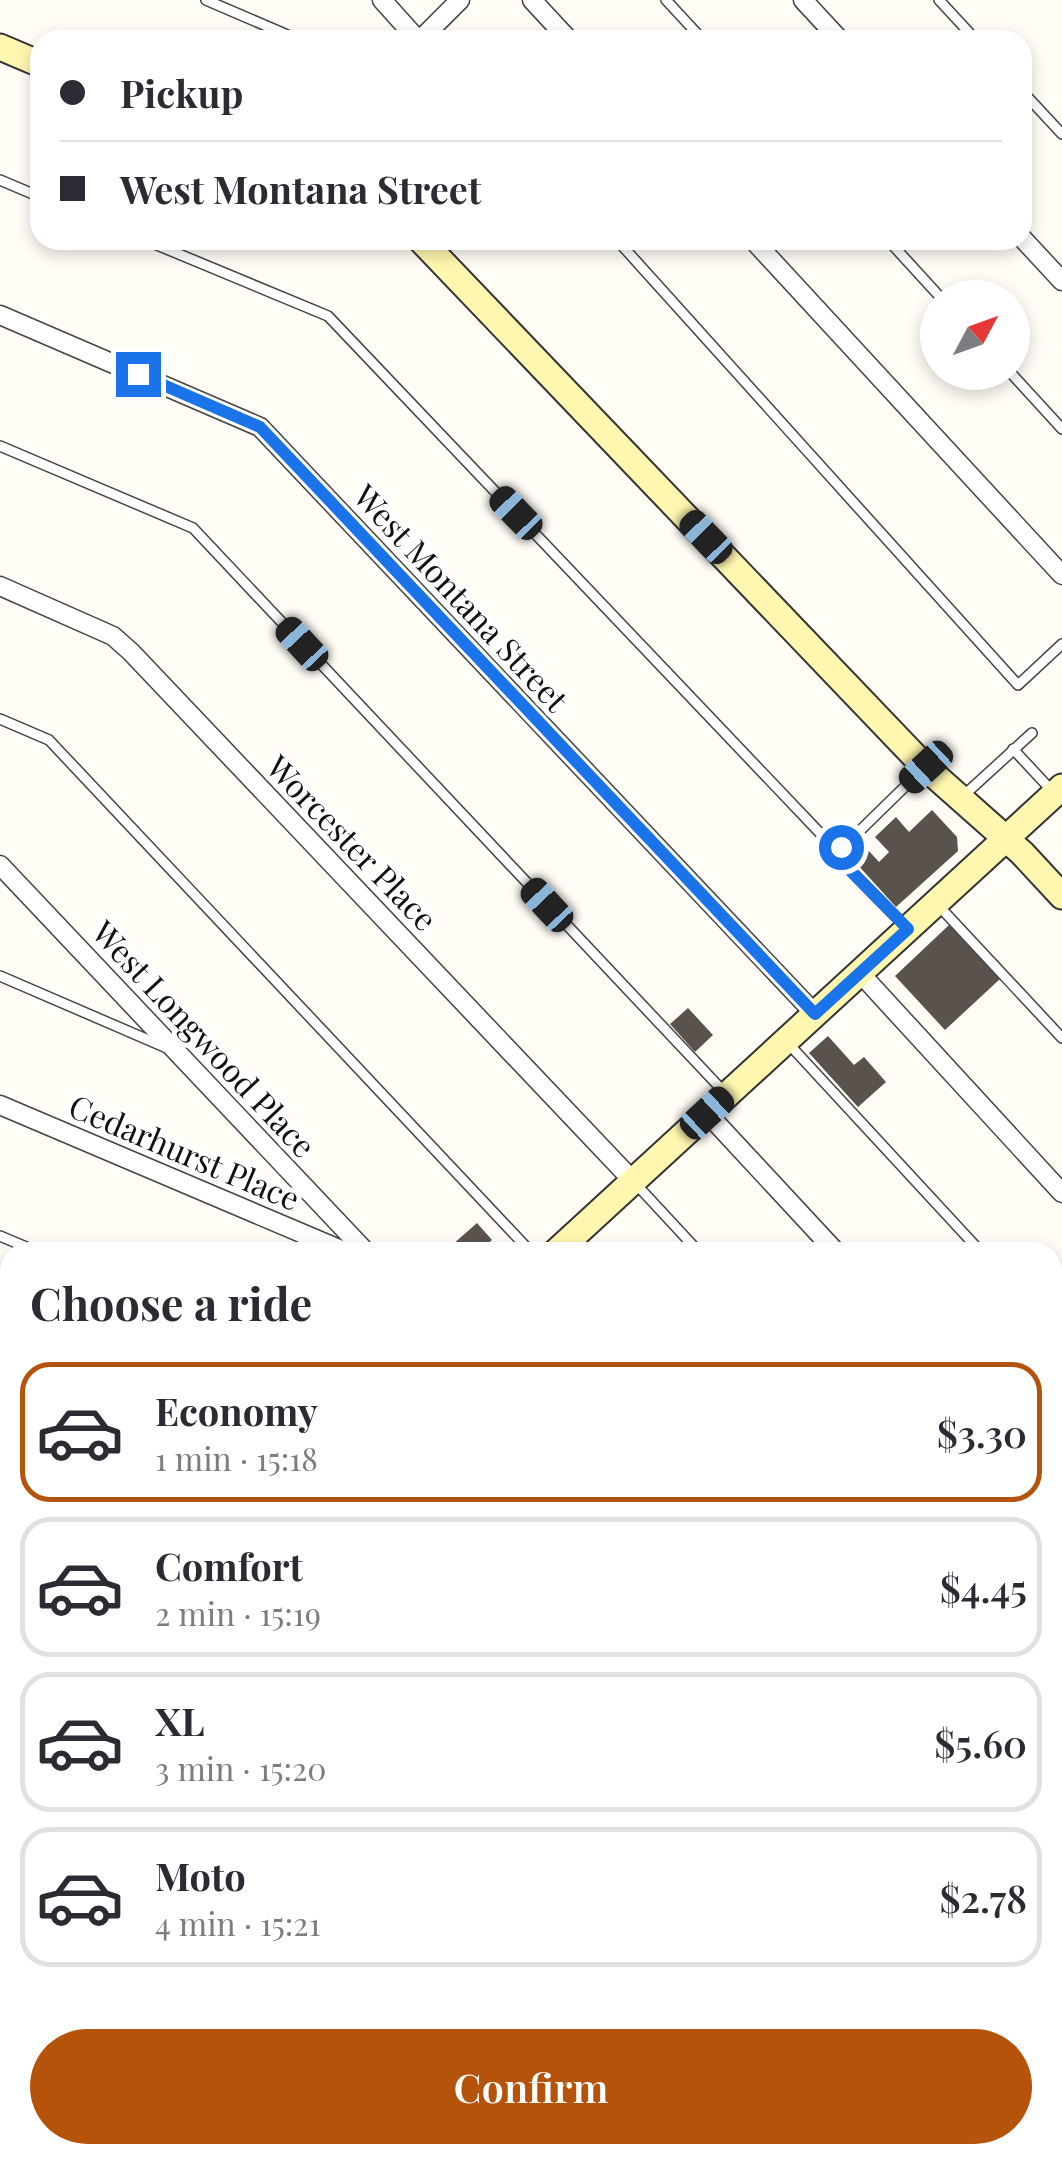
<!DOCTYPE html>
<meta charset="utf-8">
<style>
:root{--surface:#fff;--page:#f2f2f3;--text:#2b2b33;--muted:#7c7c81;--line:#e1e1e2;--accent:#b45309}
body{margin:0;font-family:"Playfair Display",serif;background:var(--page);color:var(--text);height:100vh;display:flex;flex-direction:column;font-size:38px;white-space:nowrap}
*{box-sizing:border-box;margin:0}
p{font-size:32px;color:var(--muted)}
.icon{flex:none;width:55px;height:55px;fill:none;stroke:currentColor;stroke-width:2;stroke-linecap:round;stroke-linejoin:round}
.map{position:relative;flex:1;overflow:hidden}
.panel{position:absolute;left:0px;top:1242px;width:1062px;height:922px;display:flex;flex-direction:column;background:var(--surface);border-radius:30px 30px 0 0;box-shadow:0 5px 15px #0003}
.panel>*{flex:none}
.banner{position:absolute;left:30px;top:30px;width:1002px;height:220px;border-radius:30px;box-shadow:0 5px 15px #0003;display:grid;align-content:center;height:220px;padding:0 30px;background:var(--surface)}
.needle{width:65px;rotate:49deg}
.buttons{position:absolute;left:920px;top:280px;display:grid;gap:20px}
.buttons a{display:grid;place-items:center;width:110px;height:110px;border-radius:50%;background:var(--surface);box-shadow:0 5px 15px #0003;font-size:50px}
.end{position:absolute;width:45px;height:45px;margin:-22px;border:12px solid #1a73e8;background:#fff;box-shadow:0 0 0 5px #fff}
.from{border-radius:50%}
.car{position:absolute;width:30px;height:60px;margin:-30px -15px;border-radius:12px;box-shadow:0 0 8px 2px #0007;background:linear-gradient(#222 24%,#8ab4d8 0 40%,#222 0 76%,#8ab4d8 0 86%,#222 0)}
.banner b{display:flex;align-items:center;gap:35px;height:95px;font-size:38px}
.banner b+b{border-top:2px solid var(--line)}
.banner i{width:25px;height:25px;background:var(--text)}
ul{padding:0;list-style:none}
li{display:flex;align-items:center;gap:30px;height:140px;margin:0 20px 15px;padding:0 10px;border:5px solid var(--line);border-radius:30px}
li div{flex:1}
li b{display:block;font-size:38px}
li em{font-style:normal;font-weight:600}
li.selected{border-color:var(--accent)}
li>.icon{width:90px;height:90px;stroke-width:1.5}
h2{padding:0 30px;font-size:45px;line-height:120px}
.primary-button{display:flex;gap:20px;margin-top:auto;padding:20px 30px}
.primary-button a{flex:1;height:115px;border-radius:60px;background:var(--accent);color:#fff;font-size:40px;font-weight:600;line-height:115px;text-align:center}
.map>svg:first-child{display:block}
.green{fill:#d5ebbd}
.building{fill:#5a524d}
.lines{fill:none;stroke-linecap:round;stroke-linejoin:round}
.lane-casing{stroke:#444;stroke-width:12}
.street-casing{stroke:#444;stroke-width:21}
.secondary-casing{stroke:#333;stroke-width:29}
.lane{stroke:#fff;stroke-width:9}
.street{stroke:#fff;stroke-width:18}
.secondary{stroke:#fff6b0;stroke-width:25}
.route{stroke:#1a73e8;stroke-width:12}
.labels{text-anchor:middle;dominant-baseline:central;stroke-width:10;stroke-linejoin:round;paint-order:stroke}
.street-label{font-size:32px;fill:#111;stroke:#fff}
</style>
<div class="map">
<svg width="1062" height="2163" viewBox="0 0 1062 2163">
<rect width="100%" height="100%" fill="#fffdf5"/>
<polygon class="green" points="580,2155 734,2155 726,2163 587,2163"/>
<g class="building">
<polygon points="932,810 957,837 958,851 896,907 856,863 869,851 879,862 889,852 875,837 896,817 909,832"/>
<polygon points="949,925 1000,979 945,1030 895,976"/>
<polygon points="688,1008 713,1035 695,1052 670,1024"/>
<polygon points="828,1036 854,1065 864,1057 886,1082 858,1107 809,1053"/>
<polygon points="477,1223 492,1240 478,1252 444,1252"/>
</g>
<g class="lines">
<defs>
<g id="lane">
<polyline points="206,0 299,40"/>
<polyline points="666,0 703,40"/>
<polyline points="939,0 976,40"/>
<polyline points="1022,91 1062,134"/>
<polyline points="0,180 40,197"/>
<polyline points="145,240 328,316 838,852"/>
<polyline points="617,240 1018,685 1062,644"/>
<polyline points="888,240 941,298"/>
<polyline points="1010,372 1062,429"/>
<polyline points="0,446 193,528 726,1094"/>
<polyline points="0,719 49,740 531,1252"/>
<polyline points="1013,749 1053,792"/>
<polyline points="961,798 1032,733"/>
<polyline points="938,905 1062,1038"/>
<polyline points="905,926 845,865 838,852 923,769"/>
<polyline points="0,976 167,1048"/>
<polyline points="786,1041 981,1252"/>
<polyline points="635,1183 699,1252"/>
<polyline points="0,1236 38,1252"/>
<polyline points="1052,1331 1062,1341"/>
<polyline points="0,1494 10,1498"/>
<polyline points="1052,1640 1062,1650"/>
<polyline points="0,2002 10,2013"/>
<polyline points="1052,2150 1062,2141"/>
<polyline points="140,2155 147,2163"/>
<polyline points="415,2155 422,2163"/>
<polyline points="697,2155 705,2163"/>
<polyline points="738,2163 747,2155"/>
<polyline points="1038,2163 1047,2155"/>
</g>
<g id="street">
<polyline points="382,0 418,40"/>
<polyline points="532,0 569,40"/>
<polyline points="803,0 840,40"/>
<polyline points="420,40 460,0"/>
<polyline points="1022,238 1062,281"/>
<polyline points="753,240 1062,575"/>
<polyline points="0,315 260,427 815,1014"/>
<polyline points="0,586 113,636 131,652 633,1181"/>
<polyline points="0,865 366,1252"/>
<polyline points="860,973 1062,1193"/>
<polyline points="0,1105 346,1252"/>
<polyline points="707,1113 836,1252"/>
<polyline points="0,1365 10,1369"/>
<polyline points="1052,1487 1062,1498"/>
<polyline points="0,1622 10,1627"/>
<polyline points="1052,1785 1062,1795"/>
<polyline points="0,1858 10,1869"/>
<polyline points="1052,2009 1062,2001"/>
<polyline points="274,2155 281,2163"/>
<polyline points="554,2155 561,2163"/>
<polyline points="831,2155 838,2163"/>
<polyline points="885,2163 894,2155"/>
</g>
<g id="secondary">
<polyline points="0,47 40,64"/>
<polyline points="421,240 925,767 1022,853 1062,896"/>
<polyline points="556,1252 1062,787"/>
<polyline points="0,1763 10,1753"/>
</g>
</defs>
<use href="#lane" class="lane-casing"/>
<use href="#street" class="street-casing"/>
<use href="#secondary" class="secondary-casing"/>
<use href="#lane" class="lane"/>
<use href="#street" class="street"/>
<use href="#secondary" class="secondary"/>
</g>
<g class="lines">
<polyline class="route" points="138,374 260,427 815,1014 908,929 845,865 838,852 841,847"/>
</g>
<g class="labels">
<g class="street-label">
<text transform="translate(462 597) rotate(47)">West Montana Street</text>
<text transform="translate(353 842) rotate(46)">Worcester Place</text>
<text transform="translate(205 1038) rotate(47)">West Longwood Place</text>
<text transform="translate(185 1151) rotate(23)">Cedarhurst Place</text>
</g>
</g>
</svg>
<div class="buttons">
<a><svg class="needle" viewBox="-14 -14 28 28"><path d="M0-13l5 13h-10z" fill="#e53935"/><path d="M0 13l5-13h-10z" fill="#7c7c81"/></svg></a>
</div>
<i class="end from" style="left:841px;top:847px"></i>
<i class="end" style="left:138px;top:374px"></i>
<i class="car" style="left:516px;top:513px;rotate:316deg"></i>
<i class="car" style="left:706px;top:537px;rotate:316deg"></i>
<i class="car" style="left:302px;top:644px;rotate:317deg"></i>
<i class="car" style="left:926px;top:767px;rotate:227deg"></i>
<i class="car" style="left:547px;top:905px;rotate:317deg"></i>
<i class="car" style="left:707px;top:1113px;rotate:47deg"></i>
<div class="banner">
<b><i class="from"></i>Pickup</b>
<b><i></i>West Montana Street</b>
</div>
<section class="panel">
<h2>Choose a ride</h2>
<ul>
<li class="selected"><svg class="icon" aria-label="car" viewBox="0 0 24 24"><path d="M5 17H2v-5l4-1 3-4h7l3 4 3 1v5h-3M9 17h6M6 11h13"/><circle cx="7" cy="17" r="2"/><circle cx="17" cy="17" r="2"/></svg><div><b>Economy</b><p>1 min · 15:18</p></div><em>$3.30</em></li>
<li><svg class="icon" aria-label="car" viewBox="0 0 24 24"><path d="M5 17H2v-5l4-1 3-4h7l3 4 3 1v5h-3M9 17h6M6 11h13"/><circle cx="7" cy="17" r="2"/><circle cx="17" cy="17" r="2"/></svg><div><b>Comfort</b><p>2 min · 15:19</p></div><em>$4.45</em></li>
<li><svg class="icon" aria-label="car" viewBox="0 0 24 24"><path d="M5 17H2v-5l4-1 3-4h7l3 4 3 1v5h-3M9 17h6M6 11h13"/><circle cx="7" cy="17" r="2"/><circle cx="17" cy="17" r="2"/></svg><div><b>XL</b><p>3 min · 15:20</p></div><em>$5.60</em></li>
<li><svg class="icon" aria-label="car" viewBox="0 0 24 24"><path d="M5 17H2v-5l4-1 3-4h7l3 4 3 1v5h-3M9 17h6M6 11h13"/><circle cx="7" cy="17" r="2"/><circle cx="17" cy="17" r="2"/></svg><div><b>Moto</b><p>4 min · 15:21</p></div><em>$2.78</em></li>
</ul>
<div class="primary-button"><a>Confirm</a></div>
</section>
</div>
